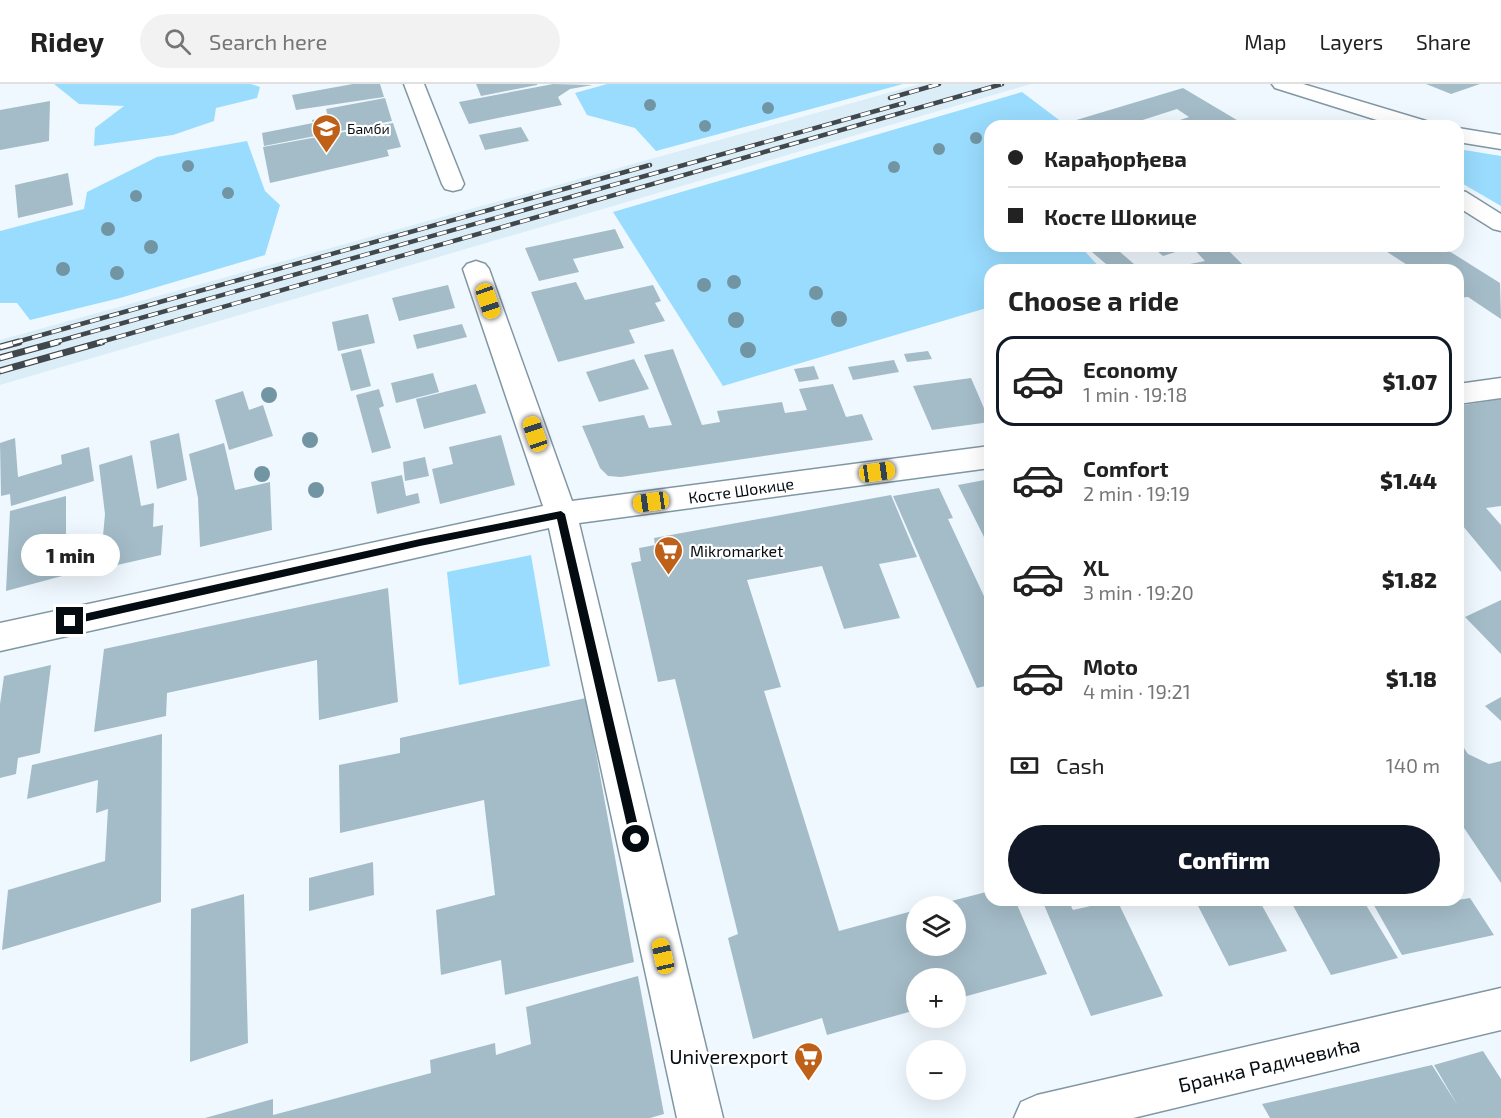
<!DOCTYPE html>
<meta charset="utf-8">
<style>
:root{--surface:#fff;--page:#f2f2f2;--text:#222;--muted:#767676;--line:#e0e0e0;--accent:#111827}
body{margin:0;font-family:"Exo 2",sans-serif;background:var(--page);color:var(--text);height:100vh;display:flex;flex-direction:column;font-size:22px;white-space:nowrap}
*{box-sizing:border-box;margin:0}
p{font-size:20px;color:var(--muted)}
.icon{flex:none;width:33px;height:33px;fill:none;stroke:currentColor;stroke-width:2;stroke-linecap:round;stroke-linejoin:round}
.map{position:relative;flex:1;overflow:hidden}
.side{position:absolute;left:984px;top:180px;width:480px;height:642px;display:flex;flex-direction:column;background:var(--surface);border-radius:18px;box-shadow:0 6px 24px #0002}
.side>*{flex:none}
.top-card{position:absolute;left:984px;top:36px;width:480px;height:132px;border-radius:18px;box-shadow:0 6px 24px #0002;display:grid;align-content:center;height:132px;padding:0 24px;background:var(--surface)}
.fabs{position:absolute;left:906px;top:812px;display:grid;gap:12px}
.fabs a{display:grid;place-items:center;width:60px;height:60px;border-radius:50%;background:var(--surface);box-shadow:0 6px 24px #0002;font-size:30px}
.end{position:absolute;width:27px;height:27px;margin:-14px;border:8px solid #050c11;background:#fff;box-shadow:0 0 0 3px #fff}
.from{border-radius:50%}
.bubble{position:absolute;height:42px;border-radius:21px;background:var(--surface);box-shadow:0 6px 24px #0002;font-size:20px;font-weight:800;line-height:42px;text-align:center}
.car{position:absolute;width:18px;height:36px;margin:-18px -9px;border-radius:8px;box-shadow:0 0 4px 2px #0007;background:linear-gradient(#f5c518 24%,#345 0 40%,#f5c518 0 76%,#345 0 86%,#f5c518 0)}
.top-card b{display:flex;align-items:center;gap:21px;height:57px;font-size:22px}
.top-card b+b{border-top:2px solid var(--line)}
.top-card i{width:15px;height:15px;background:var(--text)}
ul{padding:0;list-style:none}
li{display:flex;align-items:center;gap:18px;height:90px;margin:0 12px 9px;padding:0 12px;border:3px solid transparent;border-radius:18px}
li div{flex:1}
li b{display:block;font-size:22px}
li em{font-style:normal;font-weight:800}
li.on{border-color:var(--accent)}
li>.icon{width:54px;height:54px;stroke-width:1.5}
h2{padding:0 24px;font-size:27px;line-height:72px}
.pay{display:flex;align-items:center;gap:15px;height:66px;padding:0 24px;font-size:22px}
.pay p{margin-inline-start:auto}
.button{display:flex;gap:12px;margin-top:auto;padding:12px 24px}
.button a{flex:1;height:69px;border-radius:36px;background:var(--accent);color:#fff;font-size:24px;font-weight:800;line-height:69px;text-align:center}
header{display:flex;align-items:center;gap:36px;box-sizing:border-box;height:84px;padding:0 30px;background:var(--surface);border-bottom:2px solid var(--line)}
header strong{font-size:28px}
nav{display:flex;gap:33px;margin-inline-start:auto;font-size:21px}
.search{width:420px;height:54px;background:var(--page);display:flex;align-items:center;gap:15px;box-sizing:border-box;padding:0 21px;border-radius:33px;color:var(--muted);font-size:22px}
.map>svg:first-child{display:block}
.built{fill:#dbeef8}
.green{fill:#9adcfe}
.building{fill:#a4bcc8}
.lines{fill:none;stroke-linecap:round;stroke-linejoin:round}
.minor-casing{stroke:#8097a3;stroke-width:3}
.secondary-casing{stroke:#8097a3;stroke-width:3}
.minor{fill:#fff;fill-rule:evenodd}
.secondary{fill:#fff;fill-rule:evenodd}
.rail-far1-casing{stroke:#41484d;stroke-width:4.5}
.rail-casing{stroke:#41484d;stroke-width:7}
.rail-far1{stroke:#fff;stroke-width:3;stroke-dasharray:10;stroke-linecap:butt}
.rail{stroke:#fff;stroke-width:4.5;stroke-dasharray:13;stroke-linecap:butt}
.tree{fill:#7295a4}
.route{fill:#050c11}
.labels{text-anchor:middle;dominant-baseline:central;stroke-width:4.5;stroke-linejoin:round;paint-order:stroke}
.far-poi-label{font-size:14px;fill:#050c11;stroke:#fff;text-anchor:start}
.street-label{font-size:16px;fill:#050c11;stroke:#fff}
.poi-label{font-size:16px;fill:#050c11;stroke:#fff;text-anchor:start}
.near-poi-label{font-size:20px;fill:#050c11;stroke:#fff;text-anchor:end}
.near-street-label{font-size:20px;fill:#050c11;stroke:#fff}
</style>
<header>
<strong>Ridey</strong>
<div class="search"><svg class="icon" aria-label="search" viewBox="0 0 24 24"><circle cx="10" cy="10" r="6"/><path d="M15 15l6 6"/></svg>Search here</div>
<nav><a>Map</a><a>Layers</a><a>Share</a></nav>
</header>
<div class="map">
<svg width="1501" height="1034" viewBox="0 0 1501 1034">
<rect width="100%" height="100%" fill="#eff8fe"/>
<polygon class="built" points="920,0 1031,0 0,301 0,256"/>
<g class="green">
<polygon points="54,0 251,0 260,3 257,14 216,24 214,37 173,51 94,62 95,44 124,22 79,20"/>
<polygon points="607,0 903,0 656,67 635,44 587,31 575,9"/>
<polygon points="1022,8 1067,42 990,42 990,162 1080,162 1102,186 990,186 990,223 723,302 613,128"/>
<polygon points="247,57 265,107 280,121 265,171 120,214 30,236 17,219 0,219 0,147 84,125 87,108 157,73"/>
<polygon points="1458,65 1501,72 1501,122 1458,97"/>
<polygon points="531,471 550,582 459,601 447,488"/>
</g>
<g class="building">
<polygon points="353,0 380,0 384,13 296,26 292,11"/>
<polygon points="476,0 537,0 537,1 481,12"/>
<polygon points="553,0 593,1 570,5 558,13 562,21 469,40 459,18"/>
<polygon points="1426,0 1480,0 1451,10"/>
<polygon points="1183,4 1247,42 1189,42 1180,36 1189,33 1177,25 1124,42 1080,42 1073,37"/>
<polygon points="385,14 392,37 264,62 262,49 313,39 312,36 328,33 326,25"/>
<polygon points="50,17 49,57 0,66 0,26"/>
<polygon points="393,39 401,63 387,66 389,72 270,99 263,63"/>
<polygon points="521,43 529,57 485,66 479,51"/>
<polygon points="68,89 73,121 18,134 15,101"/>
<polygon points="615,145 624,164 573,175 579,188 539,197 525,164"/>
<polygon points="1085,162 1113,162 1141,186 1113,186"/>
<polygon points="1151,162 1182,162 1185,165 1163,172"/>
<polygon points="1191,162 1224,162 1248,186 1196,186 1190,180 1205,177"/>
<polygon points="1384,162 1441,162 1500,199 1501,235 1468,213 1458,214 1458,186 1415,186 1381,164"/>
<polygon points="576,198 585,216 653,201 661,217 655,219 665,237 629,246 635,259 558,278 531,208"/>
<polygon points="448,201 455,224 399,237 392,214"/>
<polygon points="368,230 375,259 338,267 332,238"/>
<polygon points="462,240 467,253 417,265 413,251"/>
<polygon points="361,265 371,302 351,307 341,270"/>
<polygon points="673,265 702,341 720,338 717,327 782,318 785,329 807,326 799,305 833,300 846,333 862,330 873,356 621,393 608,392 600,384 582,342 644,331 649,344 672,341 644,271"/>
<polygon points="928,267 932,275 907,278 904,270"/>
<polygon points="634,275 649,305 599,318 586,288"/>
<polygon points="894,276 899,288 853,296 848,283"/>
<polygon points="814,282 819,295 799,298 794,285"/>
<polygon points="433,289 439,308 396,319 391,299"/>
<polygon points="971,294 990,338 932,346 913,302"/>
<polygon points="476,300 486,329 424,345 416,315"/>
<polygon points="379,305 384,322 379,324 391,364 372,369 356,311"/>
<polygon points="243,307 249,326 263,321 273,352 229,366 215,316"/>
<polygon points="1501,315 1501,422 1486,424 1501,441 1501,488 1458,436 1458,322"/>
<polygon points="179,349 187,396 157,405 150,357"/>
<polygon points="501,351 515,401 440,420 432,385 453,380 449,363"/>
<polygon points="15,354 18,393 62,380 61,371 89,363 94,397 11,422 10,410 1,412 0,359"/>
<polygon points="224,359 235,406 270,398 272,446 200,463 198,414 189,370"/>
<polygon points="132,371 141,422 154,419 153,443 163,441 161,471 100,485 105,430 99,381"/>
<polygon points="425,373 429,392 405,397 403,378"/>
<polygon points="402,391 406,412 418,409 420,419 377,430 371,398"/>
<polygon points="990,395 990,465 958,401"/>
<polygon points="939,404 953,434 948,435 990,525 990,601 977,604 893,412"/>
<polygon points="891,411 917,473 879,480 900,534 844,545 822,482 747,496 781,603 764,607 839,847 916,826 916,861 956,861 956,822 936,821 990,807 990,816 1015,816 1047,890 956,915 956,894 916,894 916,926 827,951 822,934 753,955 728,854 738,850 675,595 658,598 631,479 641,477 639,464 655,461 654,454"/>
<polygon points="66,412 66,491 6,507 10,427"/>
<polygon points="388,504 398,618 319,636 317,576 167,609 166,632 94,648 104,565"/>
<polygon points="1501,516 1501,570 1465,533"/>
<polygon points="51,581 40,669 18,674 16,690 0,694 0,620 4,592"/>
<polygon points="1501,613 1501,637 1485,622"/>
<polygon points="586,614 634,878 505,911 501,876 441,891 436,826 495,811 484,716 340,749 339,681 400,669 400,654"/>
<polygon points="162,650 161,818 2,866 8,806 105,777 108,725 96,729 98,696 27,715 32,681"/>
<polygon points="1458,655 1468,670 1489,680 1501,677 1501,799 1458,735"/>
<polygon points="373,778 374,811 309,827 309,794"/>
<polygon points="244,810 248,959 190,978 191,825"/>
<polygon points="1470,814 1494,851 1402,871 1371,816 1452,817"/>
<polygon points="1042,816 1068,816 1073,826 1117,816 1163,912 1091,932"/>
<polygon points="1195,816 1259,816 1287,867 1229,882"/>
<polygon points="1290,816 1363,816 1398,874 1331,891"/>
<polygon points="638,892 664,1030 650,1034 205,1034 273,1015 273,1031 431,989 430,976 495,959 496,971 531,960 526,923"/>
<polygon points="1483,967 1501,995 1501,1034 1270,1034 1262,1020 1432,981 1458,1022 1434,981"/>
</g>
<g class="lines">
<defs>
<g id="minor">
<polygon points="404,0 424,0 464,100 461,105 453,107 445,105 442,100"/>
<polygon points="476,177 485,180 489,185 572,417 990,362 990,384 579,439 723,1034 677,1034 549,444 0,567 0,539 543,422 463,185 467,180"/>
<polygon points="1501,294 1501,314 1458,320 1458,300"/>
<polygon points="1501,904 1501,946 1133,1034 1014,1034 1021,1018 1037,1011"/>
</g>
<g id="secondary">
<polygon points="1272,0 1303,0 1426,37 1429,42 1396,42 1275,4"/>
<polygon points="1458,44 1501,51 1501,65 1458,58"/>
<polygon points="1458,106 1466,108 1501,130 1501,147 1493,145 1458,123"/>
</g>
</defs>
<use href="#minor" class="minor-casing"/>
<use href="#secondary" class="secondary-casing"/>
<use href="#minor" class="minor"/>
<use href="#secondary" class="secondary"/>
<defs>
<g id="rail-far1">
<polyline points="890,14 939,0"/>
<polyline points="13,259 650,81"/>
<polyline points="52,259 904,19"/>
<polyline points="97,259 1002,0"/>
</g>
<g id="rail">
<polyline points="0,263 19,258"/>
<polyline points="0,274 58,258"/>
<polyline points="0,287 102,258"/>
</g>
</defs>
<use href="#rail-far1" class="rail-far1-casing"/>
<use href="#rail" class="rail-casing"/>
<use href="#rail-far1" class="rail-far1"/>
<use href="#rail" class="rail"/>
</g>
<g class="tree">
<circle cx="650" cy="21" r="6"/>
<circle cx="768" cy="24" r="6"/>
<circle cx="705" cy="42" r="6"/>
<circle cx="976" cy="54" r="6"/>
<circle cx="939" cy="65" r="6"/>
<circle cx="188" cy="82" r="6"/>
<circle cx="894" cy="83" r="6"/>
<circle cx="228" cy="109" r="6"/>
<circle cx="136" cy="112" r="6"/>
<circle cx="108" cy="145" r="7"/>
<circle cx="151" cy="163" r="7"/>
<circle cx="63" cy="185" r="7"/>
<circle cx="117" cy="189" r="7"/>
<circle cx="734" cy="198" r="7"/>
<circle cx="704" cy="201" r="7"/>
<circle cx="816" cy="209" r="7"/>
<circle cx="839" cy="235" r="8"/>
<circle cx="736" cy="236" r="8"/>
<circle cx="748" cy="266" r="8"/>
<circle cx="269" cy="311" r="8"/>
<circle cx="310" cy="356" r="8"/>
<circle cx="262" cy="390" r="8"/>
<circle cx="316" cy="406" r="8"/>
</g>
<polygon class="route" points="561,427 565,430 641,755 636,761 630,755 557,435 420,462 70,541 65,537 70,533 420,455"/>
<defs>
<symbol id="school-pin" viewBox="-11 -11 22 30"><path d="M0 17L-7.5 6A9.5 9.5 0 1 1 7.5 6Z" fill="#bf6019" stroke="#fff"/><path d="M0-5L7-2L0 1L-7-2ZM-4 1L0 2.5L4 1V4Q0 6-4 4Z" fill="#fff"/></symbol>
<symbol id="supermarket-pin" viewBox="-11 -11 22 30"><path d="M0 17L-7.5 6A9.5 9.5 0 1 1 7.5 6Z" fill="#bf6019" stroke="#fff"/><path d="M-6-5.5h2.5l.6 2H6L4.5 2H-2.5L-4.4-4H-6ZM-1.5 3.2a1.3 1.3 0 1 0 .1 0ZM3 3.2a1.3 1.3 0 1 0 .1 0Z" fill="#fff"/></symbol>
</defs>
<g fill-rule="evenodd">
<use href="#school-pin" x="310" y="28" width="33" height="45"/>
<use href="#supermarket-pin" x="652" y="450" width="33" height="45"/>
<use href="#supermarket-pin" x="792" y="956" width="33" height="45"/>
</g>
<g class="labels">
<g class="far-poi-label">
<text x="347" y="44">Бамби</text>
</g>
<g class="street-label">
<text transform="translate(741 406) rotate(-8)">Косте Шокице</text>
</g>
<g class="poi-label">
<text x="690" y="466">Mikromarket</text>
</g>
<g class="near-poi-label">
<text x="788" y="972">Univerexport</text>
</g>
<g class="near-street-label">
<text transform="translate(1269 980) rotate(-13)">Бранка Радичевића</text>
</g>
</g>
</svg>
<div class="fabs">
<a><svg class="icon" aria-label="layers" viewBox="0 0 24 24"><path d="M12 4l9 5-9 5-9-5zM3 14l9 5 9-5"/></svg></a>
<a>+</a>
<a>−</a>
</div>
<i class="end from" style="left:636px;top:755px"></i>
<i class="end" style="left:70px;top:537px"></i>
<div class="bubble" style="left:21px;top:450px;width:99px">1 min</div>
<i class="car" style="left:488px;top:217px;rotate:161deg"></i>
<i class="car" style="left:535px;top:350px;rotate:341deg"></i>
<i class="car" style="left:877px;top:388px;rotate:82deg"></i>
<i class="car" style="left:651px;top:418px;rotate:262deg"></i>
<i class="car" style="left:663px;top:872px;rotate:347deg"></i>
<div class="top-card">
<b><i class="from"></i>Карађорђева</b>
<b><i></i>Косте Шокице</b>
</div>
<section class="side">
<h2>Choose a ride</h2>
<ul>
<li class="on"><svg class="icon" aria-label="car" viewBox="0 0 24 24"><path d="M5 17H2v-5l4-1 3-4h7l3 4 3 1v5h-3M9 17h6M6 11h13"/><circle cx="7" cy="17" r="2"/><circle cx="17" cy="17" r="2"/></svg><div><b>Economy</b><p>1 min · 19:18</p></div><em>$1.07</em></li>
<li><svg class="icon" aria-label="car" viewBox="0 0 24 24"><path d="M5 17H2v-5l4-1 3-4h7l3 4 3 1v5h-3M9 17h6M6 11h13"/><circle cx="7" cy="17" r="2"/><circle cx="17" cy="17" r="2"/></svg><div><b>Comfort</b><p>2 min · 19:19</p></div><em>$1.44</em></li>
<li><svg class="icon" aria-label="car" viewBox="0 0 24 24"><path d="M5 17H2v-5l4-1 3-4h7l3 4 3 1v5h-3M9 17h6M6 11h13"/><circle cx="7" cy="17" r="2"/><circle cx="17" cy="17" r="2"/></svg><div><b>XL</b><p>3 min · 19:20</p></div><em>$1.82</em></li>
<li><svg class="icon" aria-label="car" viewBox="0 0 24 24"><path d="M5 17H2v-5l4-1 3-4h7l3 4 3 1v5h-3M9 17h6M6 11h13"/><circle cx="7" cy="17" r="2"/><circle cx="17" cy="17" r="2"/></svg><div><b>Moto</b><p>4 min · 19:21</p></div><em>$1.18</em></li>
</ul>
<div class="pay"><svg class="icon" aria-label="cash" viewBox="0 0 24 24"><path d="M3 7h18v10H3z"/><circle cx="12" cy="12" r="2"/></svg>Cash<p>140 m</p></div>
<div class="button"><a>Confirm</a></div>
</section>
</div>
